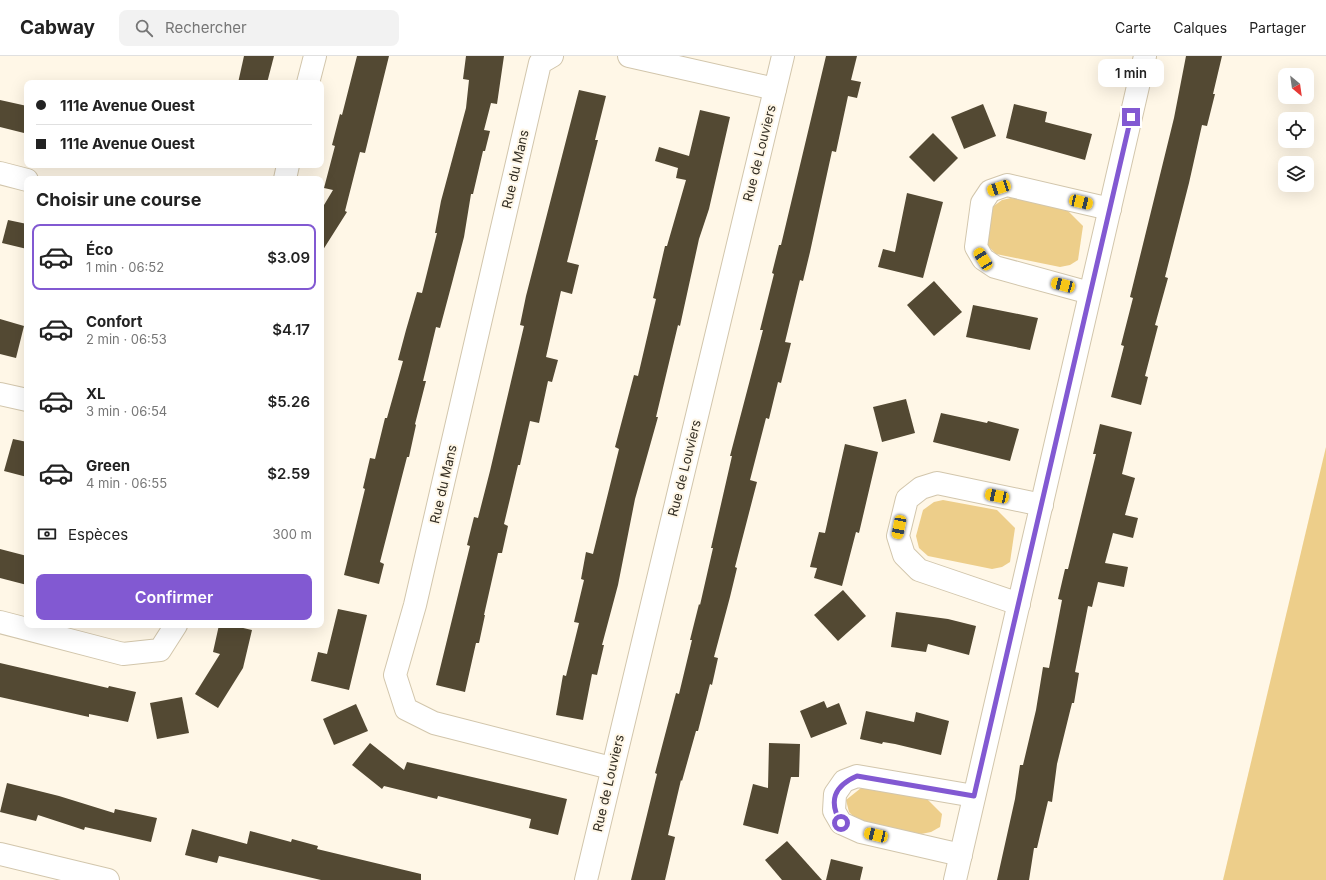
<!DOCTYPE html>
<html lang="fr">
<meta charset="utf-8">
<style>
:root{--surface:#fff;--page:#f2f2f2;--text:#222;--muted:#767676;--line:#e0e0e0;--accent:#8259d2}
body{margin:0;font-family:Inter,sans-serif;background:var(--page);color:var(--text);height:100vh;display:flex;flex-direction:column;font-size:15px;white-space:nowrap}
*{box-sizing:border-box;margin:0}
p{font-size:13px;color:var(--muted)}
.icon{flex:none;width:22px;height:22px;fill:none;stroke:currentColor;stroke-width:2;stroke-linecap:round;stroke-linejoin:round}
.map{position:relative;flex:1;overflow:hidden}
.sheet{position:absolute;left:24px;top:120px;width:300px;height:452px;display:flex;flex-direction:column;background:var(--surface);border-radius:8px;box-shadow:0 4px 16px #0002}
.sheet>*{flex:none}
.banner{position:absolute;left:24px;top:24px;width:300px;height:88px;border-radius:8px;box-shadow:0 4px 16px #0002;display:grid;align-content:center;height:88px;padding:0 12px;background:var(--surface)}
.needle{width:26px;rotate:151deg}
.tools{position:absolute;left:1278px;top:12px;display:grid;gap:8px}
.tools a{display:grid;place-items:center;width:36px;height:36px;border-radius:8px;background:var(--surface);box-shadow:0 4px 16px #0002;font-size:20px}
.end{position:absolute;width:18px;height:18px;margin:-9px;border:5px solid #8259d2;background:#fff;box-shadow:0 0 0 2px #fff}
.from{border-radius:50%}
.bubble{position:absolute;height:28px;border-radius:8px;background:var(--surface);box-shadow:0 4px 16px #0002;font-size:13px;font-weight:600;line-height:28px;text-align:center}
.car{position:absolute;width:12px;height:24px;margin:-12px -6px;border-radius:5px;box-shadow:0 0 3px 1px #0007;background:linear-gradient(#f5c518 24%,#345 0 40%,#f5c518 0 76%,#345 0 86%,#f5c518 0)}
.banner b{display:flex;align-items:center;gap:14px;height:38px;font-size:15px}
.banner b+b{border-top:1px solid var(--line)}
.banner i{width:10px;height:10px;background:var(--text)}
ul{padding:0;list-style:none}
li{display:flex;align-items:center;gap:12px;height:66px;margin:0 8px 6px;padding:0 4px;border:2px solid transparent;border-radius:8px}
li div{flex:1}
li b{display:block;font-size:15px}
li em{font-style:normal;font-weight:600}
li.active{border-color:var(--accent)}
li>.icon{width:36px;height:36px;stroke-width:1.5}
h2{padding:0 12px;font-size:18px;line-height:48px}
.pay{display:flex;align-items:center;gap:10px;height:44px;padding:0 12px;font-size:15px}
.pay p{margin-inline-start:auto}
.action{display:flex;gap:8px;margin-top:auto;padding:8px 12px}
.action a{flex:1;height:46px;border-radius:8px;background:var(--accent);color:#fff;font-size:16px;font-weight:600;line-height:46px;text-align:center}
header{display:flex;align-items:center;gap:24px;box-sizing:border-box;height:56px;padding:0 20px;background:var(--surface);border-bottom:1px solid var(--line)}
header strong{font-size:19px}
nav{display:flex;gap:22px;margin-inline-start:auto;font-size:14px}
.search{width:280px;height:36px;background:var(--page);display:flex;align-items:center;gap:10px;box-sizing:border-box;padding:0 14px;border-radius:8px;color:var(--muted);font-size:15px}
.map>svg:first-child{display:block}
.green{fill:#edce8a}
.building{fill:#534933}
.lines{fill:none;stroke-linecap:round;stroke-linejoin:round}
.minor-casing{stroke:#d2c6ac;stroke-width:24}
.minor{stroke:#fff;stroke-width:22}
.route{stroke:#8259d2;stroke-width:5}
.labels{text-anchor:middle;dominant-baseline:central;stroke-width:4;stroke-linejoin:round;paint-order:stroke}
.street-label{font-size:13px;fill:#322d23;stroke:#fff7e7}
</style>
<header>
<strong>Cabway</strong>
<div class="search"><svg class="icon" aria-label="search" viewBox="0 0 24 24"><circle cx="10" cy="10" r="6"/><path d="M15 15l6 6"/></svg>Rechercher</div>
<nav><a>Carte</a><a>Calques</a><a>Partager</a></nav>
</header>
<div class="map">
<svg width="1326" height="824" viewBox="0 0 1326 824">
<rect width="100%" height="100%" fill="#fff7e7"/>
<g class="green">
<polygon points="1011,142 1065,152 1083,170 1078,204 1070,209 1060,211 996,198 987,189 984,177 991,152 1002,144"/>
<polygon points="1326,391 1326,824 1223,824"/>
<polygon points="943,444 997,454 1015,472 1010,506 1002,511 992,513 928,500 919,492 916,480 923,454 934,446"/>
<polygon points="870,730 924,740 942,758 940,771 931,776 921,778 858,765 849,756 846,744 861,732"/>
</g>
<g class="building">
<polygon points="244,0 274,0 267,27 238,27"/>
<polygon points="357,0 389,0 365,97 360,96 345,155 347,156 321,197 321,154 333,134 324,132 335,90 332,89 340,58 342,59"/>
<polygon points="466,0 504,0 497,48 491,47 484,74 490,75 485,95 483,95 473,138 471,138 464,181 452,227 440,272 436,271 423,325 426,325 415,368 416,369 409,401 407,401 380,506 384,508 379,528 344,519 365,433 363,432 370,402 375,403 385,362 387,362 403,305 398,304 406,274 417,236 422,237 437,177 435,177 441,145 466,52 469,24 463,23"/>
<polygon points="826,0 857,0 851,24 861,26 857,42 848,40 836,96 832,95 810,196 803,225 800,224 785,286 791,287 781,327 778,326 769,363 766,362 750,424 757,426 735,511 737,512 730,541 714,601 718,602 712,629 710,628 698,675 696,675 682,725 681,724 668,779 675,781 665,824 631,824 657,718 655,717 676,637 679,638 692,584 690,584 699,548 700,549 713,492 711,492 732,400 730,400 763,274 760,274 774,218 772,217 779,189 781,189"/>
<polygon points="1186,0 1222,0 1213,38 1215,38 1207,70 1202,69 1189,127 1165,221 1168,222 1155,269 1158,270 1145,320 1148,321 1141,349 1111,341 1124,290 1121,289 1133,242 1130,241 1174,62"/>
<polygon points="579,34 606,40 595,84 598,84 567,206 579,209 572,238 561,235 546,301 558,304 552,326 548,325 539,367 530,365 520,409 518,409 504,468 508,470 502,497 498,497 484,559 485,559 479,587 476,587 465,636 436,629 470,490 467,489 474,461 478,462 490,415 524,270 520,269 526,240"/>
<polygon points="0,44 27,50 27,64 24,77 0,71"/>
<polygon points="983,48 996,80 964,93 951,61"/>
<polygon points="1014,48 1047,56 1045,66 1092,78 1085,104 1006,82"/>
<polygon points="700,54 730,61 709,153 699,183 680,270 678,269 656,361 658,361 635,443 618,529 602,589 604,589 597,619 592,618 583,664 556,659 563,619 566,620 579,567 574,566 584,524 581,523 586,496 593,498 619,393 615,391 634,319 638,320 656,243 653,242 665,190 667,190 686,124 676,122 678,112 655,105 659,91 689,100"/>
<polygon points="933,77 958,102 934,126 909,101"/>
<polygon points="907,137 943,146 923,222 878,211 883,193 895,196"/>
<polygon points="8,164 27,168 27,193 2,187"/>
<polygon points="934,225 962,256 934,280 907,249"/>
<polygon points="973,249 1038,262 1030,294 966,281"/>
<polygon points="0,263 24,270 16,302 0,298"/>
<polygon points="906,343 915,377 882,386 873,351"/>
<polygon points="941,357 987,367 988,365 1019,373 1010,405 933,386"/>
<polygon points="1100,368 1132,376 1122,418 1135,422 1125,459 1138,462 1133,482 1113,477 1105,507 1128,511 1124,531 1098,526 1092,551 1088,550 1075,616 1079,617 1074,647 1072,647 1057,708 1052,746 1048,745 1037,792 1034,792 1029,824 997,824 1015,743 1020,709 1023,709 1036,654 1043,611 1049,612 1062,544 1058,543 1065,513 1068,513 1096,398 1093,398"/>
<polygon points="13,383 27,386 27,421 4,415"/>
<polygon points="845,388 878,396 859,477 856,476 842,530 814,522 817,512 810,511 819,476 825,477"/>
<polygon points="0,493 27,500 27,529 0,522"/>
<polygon points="843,534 866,560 838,585 814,559"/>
<polygon points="338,553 367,559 349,634 311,625 318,596 327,598"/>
<polygon points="896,556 948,563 976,570 969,599 928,588 926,596 891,591"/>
<polygon points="219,569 230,569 252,574 243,612 218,652 195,638 220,598 213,596"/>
<polygon points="0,607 108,632 109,630 136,636 128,666 89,658 89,661 0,641"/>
<polygon points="182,641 189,677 157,683 150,647"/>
<polygon points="824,645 827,652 839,647 847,668 811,682 800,655"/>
<polygon points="356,648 368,675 334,689 323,663"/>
<polygon points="866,655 914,666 916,656 949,665 941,699 895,688 883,686 882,688 860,683"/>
<polygon points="370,687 404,714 407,706 567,743 558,779 529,772 531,763 438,740 437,743 384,730 382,733 352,709"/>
<polygon points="769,687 800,688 799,721 791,721 778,778 743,769 753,728 768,732"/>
<polygon points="7,727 59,740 114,757 115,753 157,762 151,786 85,771 84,774 38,759 36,765 0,756"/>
<polygon points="192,773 247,788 250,775 291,786 292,783 318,790 317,793 421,818 421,824 321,824 219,800 217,807 185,799"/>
<polygon points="787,785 822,824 782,824 765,804"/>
<polygon points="831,803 863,811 860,824 826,824"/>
</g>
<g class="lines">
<defs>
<g id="minor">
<polyline points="552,0 540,7 415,549 395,619 406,653 434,667 611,712"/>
<polyline points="629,0 775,33"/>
<polyline points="308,27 315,0"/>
<polyline points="0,117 27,124"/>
<polyline points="285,123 288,109"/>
<polyline points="1090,237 995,211 983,203 976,191 982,147 990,135 1007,129 1110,153"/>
<polyline points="0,338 27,344"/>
<polyline points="1019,548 919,514 904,499 898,480 907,443 921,432 937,427 1042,449"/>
<polyline points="0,566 123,598 160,594 176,569"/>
<polyline points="0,798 108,824"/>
<polyline points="961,799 861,776 841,767 834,755 835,738 844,725 857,720 974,740"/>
<polyline points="586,824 783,0"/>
<polyline points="955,824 1145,0"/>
</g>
</defs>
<use href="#minor" class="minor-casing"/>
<use href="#minor" class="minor"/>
</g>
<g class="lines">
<path class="route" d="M841,767C828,745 834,730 857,720L974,740L1131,61"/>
</g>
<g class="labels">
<g class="street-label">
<text transform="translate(759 97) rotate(-76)">Rue de Louviers</text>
<text transform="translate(515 113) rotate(-77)">Rue du Mans</text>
<text transform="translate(684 412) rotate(-76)">Rue de Louviers</text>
<text transform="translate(443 428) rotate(-77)">Rue du Mans</text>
<text transform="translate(608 727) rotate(-77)">Rue de Louviers</text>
</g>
</g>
</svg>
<div class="tools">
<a><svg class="needle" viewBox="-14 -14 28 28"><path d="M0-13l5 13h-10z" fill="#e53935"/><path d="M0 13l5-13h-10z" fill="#767676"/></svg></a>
<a><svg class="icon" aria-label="locate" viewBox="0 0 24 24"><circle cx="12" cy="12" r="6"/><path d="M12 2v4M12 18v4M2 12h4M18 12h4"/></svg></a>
<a><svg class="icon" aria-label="layers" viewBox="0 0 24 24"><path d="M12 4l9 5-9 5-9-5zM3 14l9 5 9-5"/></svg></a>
</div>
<i class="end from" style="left:841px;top:767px"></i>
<i class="end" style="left:1131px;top:61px"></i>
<div class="bubble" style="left:1098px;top:3px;width:66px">1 min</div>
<i class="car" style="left:999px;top:132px;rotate:252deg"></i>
<i class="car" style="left:1081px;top:146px;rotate:103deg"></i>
<i class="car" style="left:983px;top:203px;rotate:328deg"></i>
<i class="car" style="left:1063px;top:229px;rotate:285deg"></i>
<i class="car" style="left:997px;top:440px;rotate:282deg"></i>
<i class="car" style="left:899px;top:471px;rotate:191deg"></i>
<i class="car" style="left:876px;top:779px;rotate:283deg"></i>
<div class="banner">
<b><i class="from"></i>111e Avenue Ouest</b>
<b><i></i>111e Avenue Ouest</b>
</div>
<section class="sheet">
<h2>Choisir une course</h2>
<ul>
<li class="active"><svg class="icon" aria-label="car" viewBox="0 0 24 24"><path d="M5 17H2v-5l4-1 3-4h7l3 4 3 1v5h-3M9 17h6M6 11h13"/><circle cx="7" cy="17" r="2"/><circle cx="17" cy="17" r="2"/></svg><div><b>Éco</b><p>1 min · 06:52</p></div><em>$3.09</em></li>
<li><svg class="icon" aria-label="car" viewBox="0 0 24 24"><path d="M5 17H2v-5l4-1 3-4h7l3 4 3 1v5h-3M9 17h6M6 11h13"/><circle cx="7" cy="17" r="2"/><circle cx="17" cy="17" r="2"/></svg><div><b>Confort</b><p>2 min · 06:53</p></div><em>$4.17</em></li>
<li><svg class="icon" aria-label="car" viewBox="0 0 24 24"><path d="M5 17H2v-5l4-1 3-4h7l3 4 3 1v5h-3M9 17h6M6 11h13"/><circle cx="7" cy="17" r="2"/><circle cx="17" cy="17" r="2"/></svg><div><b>XL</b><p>3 min · 06:54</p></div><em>$5.26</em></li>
<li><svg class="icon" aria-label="car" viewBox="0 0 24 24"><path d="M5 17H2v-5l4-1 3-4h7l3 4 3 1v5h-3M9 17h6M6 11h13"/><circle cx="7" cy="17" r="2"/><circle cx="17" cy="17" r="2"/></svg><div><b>Green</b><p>4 min · 06:55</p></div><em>$2.59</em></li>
</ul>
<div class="pay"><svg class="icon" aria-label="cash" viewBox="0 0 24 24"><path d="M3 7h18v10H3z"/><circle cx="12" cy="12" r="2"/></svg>Espèces<p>300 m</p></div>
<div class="action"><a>Confirmer</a></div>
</section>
</div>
